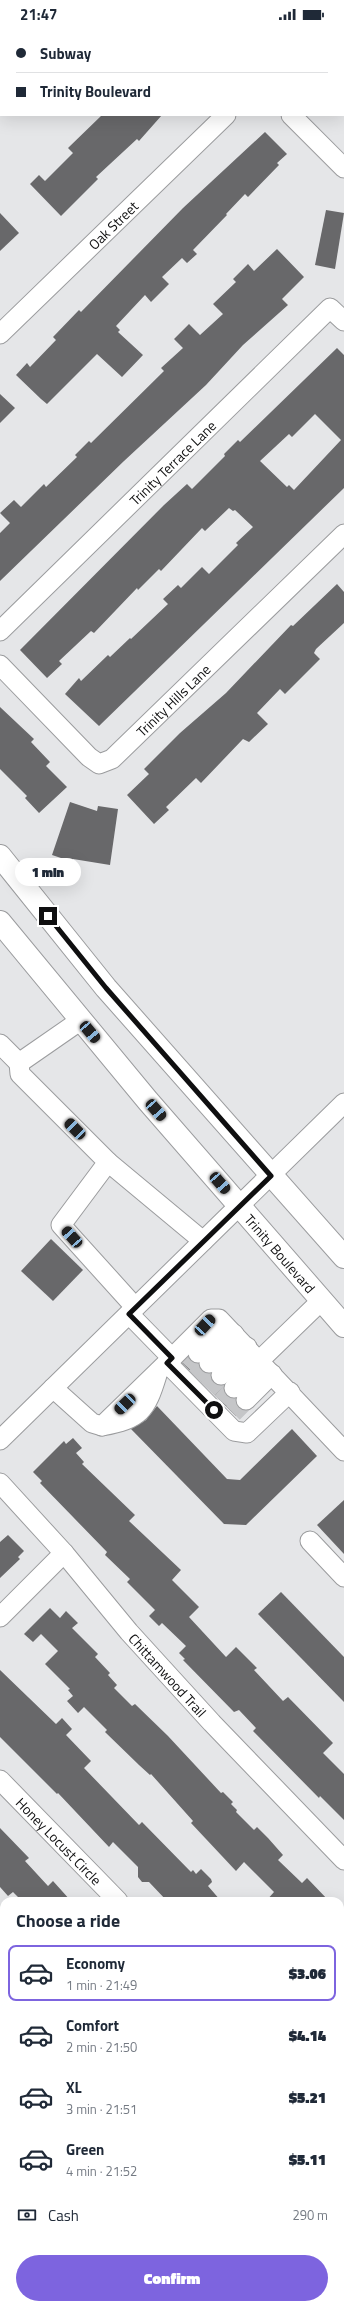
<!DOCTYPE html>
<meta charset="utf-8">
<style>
:root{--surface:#fff;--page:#f6f6f7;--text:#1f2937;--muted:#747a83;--line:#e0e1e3;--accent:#7d64df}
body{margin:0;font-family:"Titillium Web",sans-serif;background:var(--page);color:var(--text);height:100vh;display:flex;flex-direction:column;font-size:15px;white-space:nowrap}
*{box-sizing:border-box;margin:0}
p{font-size:13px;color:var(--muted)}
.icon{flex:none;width:22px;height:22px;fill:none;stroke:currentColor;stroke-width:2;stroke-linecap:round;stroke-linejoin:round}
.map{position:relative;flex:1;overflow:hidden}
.sheet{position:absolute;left:0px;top:1869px;width:344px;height:412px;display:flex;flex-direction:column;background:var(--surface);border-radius:12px 12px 0 0;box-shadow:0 4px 16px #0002}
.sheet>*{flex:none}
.banner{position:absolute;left:0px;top:0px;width:344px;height:88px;box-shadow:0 4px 16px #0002;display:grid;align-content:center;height:88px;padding:0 16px;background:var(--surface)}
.end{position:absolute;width:18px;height:18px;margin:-9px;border:5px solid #0f0f10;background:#fff;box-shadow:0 0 0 2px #fff}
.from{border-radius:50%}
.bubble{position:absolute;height:28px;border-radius:14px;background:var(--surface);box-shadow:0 4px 16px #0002;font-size:13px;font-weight:800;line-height:28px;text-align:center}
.car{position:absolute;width:12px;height:24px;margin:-12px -6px;border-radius:5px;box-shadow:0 0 3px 1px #0007;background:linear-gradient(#222 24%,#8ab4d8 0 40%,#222 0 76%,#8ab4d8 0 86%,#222 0)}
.banner b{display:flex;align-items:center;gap:14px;height:38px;font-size:15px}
.banner b+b{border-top:1px solid var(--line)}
.banner i{width:10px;height:10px;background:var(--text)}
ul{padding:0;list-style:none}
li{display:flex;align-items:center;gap:12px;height:56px;margin:0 8px 6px;padding:0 8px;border:2px solid transparent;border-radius:8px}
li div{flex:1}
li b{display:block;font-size:15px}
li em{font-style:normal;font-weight:800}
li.active{border-color:var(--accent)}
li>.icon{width:36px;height:36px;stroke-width:1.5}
h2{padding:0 16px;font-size:18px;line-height:48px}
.pay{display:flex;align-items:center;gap:10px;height:44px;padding:0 16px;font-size:15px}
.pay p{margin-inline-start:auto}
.primary-button{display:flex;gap:8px;margin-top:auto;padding:8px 16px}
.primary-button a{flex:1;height:46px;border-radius:24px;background:var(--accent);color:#fff;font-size:16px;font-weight:800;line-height:46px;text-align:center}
.status{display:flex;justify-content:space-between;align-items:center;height:28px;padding:0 20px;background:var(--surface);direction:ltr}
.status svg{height:11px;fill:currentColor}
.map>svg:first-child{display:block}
.building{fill:#68686a;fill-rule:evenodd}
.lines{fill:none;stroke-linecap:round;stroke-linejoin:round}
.minor-tunnel{stroke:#c5c6c8;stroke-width:19;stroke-dasharray:19 10;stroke-linecap:butt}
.minor-casing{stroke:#9b9c9e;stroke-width:21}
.major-casing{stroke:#9b9c9e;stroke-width:24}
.minor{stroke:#fff;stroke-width:19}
.major{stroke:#fff;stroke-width:22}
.route{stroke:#0f0f10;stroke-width:5}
.labels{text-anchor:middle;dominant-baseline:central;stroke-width:3.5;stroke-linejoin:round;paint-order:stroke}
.street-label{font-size:14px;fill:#0f0f10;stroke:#e5e6e8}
</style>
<div class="status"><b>21:47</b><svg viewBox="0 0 49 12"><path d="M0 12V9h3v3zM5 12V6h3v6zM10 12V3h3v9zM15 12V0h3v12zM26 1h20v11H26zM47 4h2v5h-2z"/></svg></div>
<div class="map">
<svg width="344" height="2281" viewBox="0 0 344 2281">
<rect width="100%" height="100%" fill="#e5e6e8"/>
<g class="building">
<polygon points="102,87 162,87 139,113 137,111 96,149 98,151 61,188 30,156 39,147 45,153 73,125 68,120"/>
<polygon points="265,104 287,126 277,135 279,137 248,169 245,166 226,186 227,187 193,222 197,226 187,235 182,230 162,249 169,256 151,274 145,267 116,298 120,302 118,304 143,327 122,349 97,326 47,376 41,371 16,347 27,335 30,339 56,312 53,309 79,282 81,284 183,180"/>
<polygon points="326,182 344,185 335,241 315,237"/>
<polygon points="0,185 19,205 0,223"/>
<polygon points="277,221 304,249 282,271 288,277 243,317 206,357 124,433 0,553 0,505 10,495 0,485 14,472 21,479 44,456 46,459 77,429 75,427 89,413 91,415 164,343 161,340 183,320 174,311 189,296 200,307 223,286 213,276 236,254 233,251 248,236 254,243"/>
<path d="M337,320L344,327V460L99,698L65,666L79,650L81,653L108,627L110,629L130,610L131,611L168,576L163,571L178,557L181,560L202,539L209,546L238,517L236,515L253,499L235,482L233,483L229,480L205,503L202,500L161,543L159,541L138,562L137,560L94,605L91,603L59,633L62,636L47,650L20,622L164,477L187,456L192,461L225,428L224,426L238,412L240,414ZM315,386L341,412L294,462L289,457L287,459L260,433L289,406L292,409Z"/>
<polygon points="0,366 15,380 0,395"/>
<polygon points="337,556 344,564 344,595 316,621 314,625 320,631 285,666 280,661 257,685 268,696 249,714 243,711 201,755 196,750 166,779 169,782 154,796 127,767 149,746 144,741 180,705 226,665 291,597 293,598"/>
<polygon points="0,679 34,711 31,714 50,734 46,738 67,759 39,785 25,770 27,768 0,741"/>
<polygon points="70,774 97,783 98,778 118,781 110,837 73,831 73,834 52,827"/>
<polygon points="51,1211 83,1242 53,1273 21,1243"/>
<polygon points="188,1329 191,1333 198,1336 202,1344 210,1346 214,1355 223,1358 227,1368 235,1371 236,1375 241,1382 236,1388 182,1335"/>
<polygon points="157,1378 227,1451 240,1452 292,1401 317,1428 246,1497 224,1496 131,1401 146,1392"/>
<polygon points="73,1410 82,1420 76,1425 84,1434 82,1436 135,1487 129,1493 181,1542 172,1552 199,1579 189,1589 226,1629 236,1619 257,1640 254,1642 283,1673 288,1669 333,1715 323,1725 344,1746 344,1792 320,1768 319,1770 253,1703 256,1700 239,1682 234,1684 183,1632 185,1631 179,1625 186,1618 162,1595 159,1598 149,1588 155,1582 127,1554 130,1551 105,1527 107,1524 40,1455 42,1453 33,1444 64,1413 66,1416"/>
<polygon points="344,1472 344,1526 317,1497"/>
<polygon points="8,1507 24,1523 18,1529 20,1531 0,1550 0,1514"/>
<polygon points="281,1564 344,1629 344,1674 258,1586"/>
<polygon points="50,1580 60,1590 66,1583 78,1595 72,1600 98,1626 95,1629 110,1645 108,1647 117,1657 114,1660 132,1678 135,1676 168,1708 221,1765 223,1764 233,1774 231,1776 237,1782 236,1784 254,1802 257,1799 268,1810 283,1827 278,1832 302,1855 307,1850 329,1873 266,1873 274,1864 244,1834 236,1843 191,1795 193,1793 151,1746 150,1747 139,1737 105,1704 107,1702 84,1679 78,1685 67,1673 73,1668 68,1662 70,1661 45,1636 58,1623 41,1606 33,1614 24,1606"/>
<polygon points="0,1642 56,1696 62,1690 72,1701 66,1707 91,1733 84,1740 139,1797 142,1794 191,1844 193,1842 196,1846 201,1841 211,1851 212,1854 208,1858 221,1873 167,1873 149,1854 142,1854 138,1849 138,1839 113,1814 109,1819 58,1765 57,1766 0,1709"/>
<polygon points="0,1800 29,1830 25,1833 48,1858 53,1853 71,1873 22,1873 13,1864 8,1868 0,1859"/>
</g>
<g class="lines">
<g class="minor-tunnel">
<polyline points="186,1338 198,1325"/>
<polyline points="196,1349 209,1335"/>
<polyline points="208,1361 221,1347"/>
<polyline points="222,1374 234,1360"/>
<polyline points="233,1385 246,1372"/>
</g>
<defs>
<g id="minor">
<polyline points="204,0 205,1"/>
<polyline points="291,87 344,140"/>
<path id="s1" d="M0,306L226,87"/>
<path id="s2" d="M0,603L330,280L344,293"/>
<path id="s3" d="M0,637L89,729L99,736L112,731L344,506"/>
<polyline points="81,992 19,1035 20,1046 108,1134 61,1197 135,1279"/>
<polyline points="0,1016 19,1035"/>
<polyline points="108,1134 203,1213"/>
<polyline points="129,1286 172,1330 211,1291 219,1291 344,1423"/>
<polyline points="198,1325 224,1297"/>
<polyline points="167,1335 234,1403 247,1405 290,1364"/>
<polyline points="209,1335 234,1306"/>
<polyline points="221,1347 247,1319"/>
<polyline points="53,1360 92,1395 102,1398 172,1330"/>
<polyline points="234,1360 259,1333 321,1273"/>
<polyline points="246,1372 272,1346"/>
<path d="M102,1398C140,1391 146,1383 157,1347"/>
<polyline points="0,1412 344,1075"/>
<path id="s4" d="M0,1455L64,1525L129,1604L212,1695L344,1832"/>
<polyline points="310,1513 344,1549"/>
<polyline points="0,1589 64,1525"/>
<path id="s5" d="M0,1752L118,1873"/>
<polyline points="0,1928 4,1932"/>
<polyline points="0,2097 4,2100"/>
<polyline points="340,2100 344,2104"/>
<polyline points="0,2139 4,2135"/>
<polyline points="340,2275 344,2280"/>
</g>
<g id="major">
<polyline points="0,828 106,960 344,1229"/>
<path id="s6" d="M0,894L148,1073L344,1298"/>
</g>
</defs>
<use href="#minor" class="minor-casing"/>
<use href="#major" class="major-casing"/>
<use href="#minor" class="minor"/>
<use href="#major" class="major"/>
</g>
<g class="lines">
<polyline class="route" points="48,888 106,960 271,1148 129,1286 172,1330 167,1335 214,1382"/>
</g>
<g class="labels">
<g class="street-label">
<text stroke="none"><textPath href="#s1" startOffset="157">Oak Street</textPath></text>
<text stroke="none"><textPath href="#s2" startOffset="241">Trinity Terrace Lane</textPath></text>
<text stroke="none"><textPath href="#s3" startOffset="239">Trinity Hills Lane</textPath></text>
<text stroke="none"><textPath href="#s6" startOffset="434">Trinity Boulevard</textPath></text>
<text stroke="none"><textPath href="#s4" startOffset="255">Chittamwood Trail</textPath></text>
<text stroke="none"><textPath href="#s5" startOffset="85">Honey Locust Circle</textPath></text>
</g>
</g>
</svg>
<i class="end from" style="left:214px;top:1382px"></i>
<i class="end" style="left:48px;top:888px"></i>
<div class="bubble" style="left:15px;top:830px;width:66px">1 min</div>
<i class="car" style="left:90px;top:1004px;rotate:140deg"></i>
<i class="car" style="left:156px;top:1082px;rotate:139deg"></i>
<i class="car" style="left:75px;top:1101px;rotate:315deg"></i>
<i class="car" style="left:220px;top:1155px;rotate:139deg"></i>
<i class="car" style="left:72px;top:1209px;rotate:318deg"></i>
<i class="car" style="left:205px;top:1297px;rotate:43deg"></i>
<i class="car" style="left:125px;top:1376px;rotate:226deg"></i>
<div class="banner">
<b><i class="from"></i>Subway</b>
<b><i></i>Trinity Boulevard</b>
</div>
<section class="sheet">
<h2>Choose a ride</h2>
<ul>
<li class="active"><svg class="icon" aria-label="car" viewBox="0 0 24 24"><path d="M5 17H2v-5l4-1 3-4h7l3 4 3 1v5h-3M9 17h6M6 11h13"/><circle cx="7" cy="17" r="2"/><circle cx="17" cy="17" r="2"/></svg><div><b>Economy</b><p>1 min · 21:49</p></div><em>$3.06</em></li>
<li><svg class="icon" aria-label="car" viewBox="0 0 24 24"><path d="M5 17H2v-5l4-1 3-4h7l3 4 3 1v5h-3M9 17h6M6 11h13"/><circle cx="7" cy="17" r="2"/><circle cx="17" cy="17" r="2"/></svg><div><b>Comfort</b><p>2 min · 21:50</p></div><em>$4.14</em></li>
<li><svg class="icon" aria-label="car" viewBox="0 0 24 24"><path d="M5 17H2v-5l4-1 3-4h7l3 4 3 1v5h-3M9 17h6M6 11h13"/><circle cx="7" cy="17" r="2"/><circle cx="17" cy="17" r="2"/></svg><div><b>XL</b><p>3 min · 21:51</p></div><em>$5.21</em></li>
<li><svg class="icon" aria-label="car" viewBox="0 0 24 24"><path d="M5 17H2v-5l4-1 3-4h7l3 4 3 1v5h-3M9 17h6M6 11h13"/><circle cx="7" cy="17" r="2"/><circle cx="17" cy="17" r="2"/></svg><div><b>Green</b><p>4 min · 21:52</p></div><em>$5.11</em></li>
</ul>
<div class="pay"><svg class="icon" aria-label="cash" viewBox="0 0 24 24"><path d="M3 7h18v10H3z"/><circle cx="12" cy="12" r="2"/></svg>Cash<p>290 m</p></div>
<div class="primary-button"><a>Confirm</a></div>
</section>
</div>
